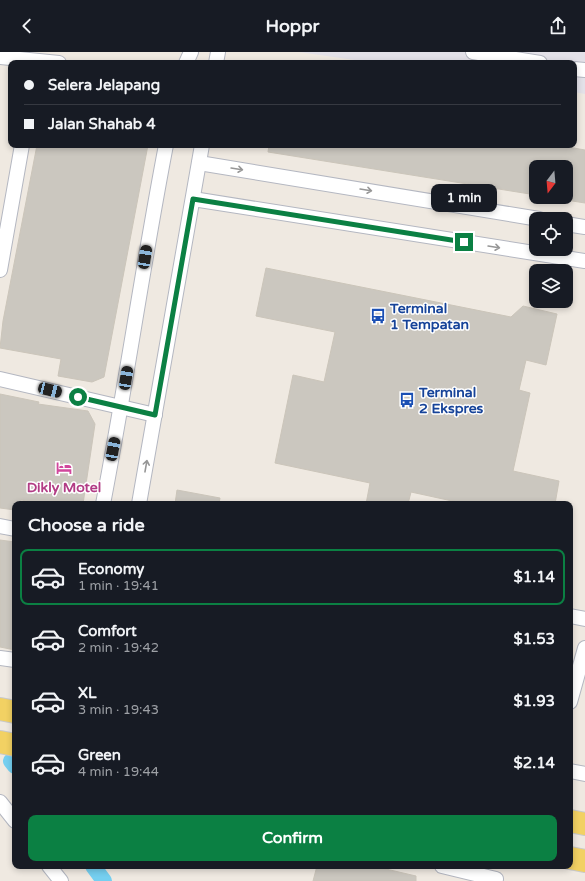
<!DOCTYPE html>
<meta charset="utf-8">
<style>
:root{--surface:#171b24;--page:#20242c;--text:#f1f3f6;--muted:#9ea1a6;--line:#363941;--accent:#0b8043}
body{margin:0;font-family:"Varela Round",sans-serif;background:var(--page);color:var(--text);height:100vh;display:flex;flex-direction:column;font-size:15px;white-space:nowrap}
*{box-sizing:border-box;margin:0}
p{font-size:13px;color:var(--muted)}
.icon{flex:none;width:22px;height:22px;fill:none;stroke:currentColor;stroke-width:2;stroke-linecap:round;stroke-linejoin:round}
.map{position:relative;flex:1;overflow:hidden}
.panel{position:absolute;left:12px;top:449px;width:561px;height:368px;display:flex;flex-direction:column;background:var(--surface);border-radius:8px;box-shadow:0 2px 6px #0003}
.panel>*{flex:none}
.hud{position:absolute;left:8px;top:8px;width:569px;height:88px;border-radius:8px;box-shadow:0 2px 6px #0003;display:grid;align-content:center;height:88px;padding:0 16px;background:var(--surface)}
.needle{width:26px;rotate:196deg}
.fabs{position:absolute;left:529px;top:108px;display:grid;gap:8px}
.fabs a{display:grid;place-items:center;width:44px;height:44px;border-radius:8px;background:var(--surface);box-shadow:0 2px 6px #0003;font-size:20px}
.end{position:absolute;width:18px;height:18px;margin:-9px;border:5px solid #0b8043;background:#fff;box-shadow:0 0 0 2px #fff}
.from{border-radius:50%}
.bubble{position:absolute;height:28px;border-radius:8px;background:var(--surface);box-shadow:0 2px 6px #0003;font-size:13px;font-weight:700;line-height:28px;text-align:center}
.car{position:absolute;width:12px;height:24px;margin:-12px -6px;border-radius:5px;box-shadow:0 0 3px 1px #0007;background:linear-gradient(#222 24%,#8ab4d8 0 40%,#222 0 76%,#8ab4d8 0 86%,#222 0)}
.hud b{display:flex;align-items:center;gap:14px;height:38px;font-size:15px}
.hud b+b{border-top:1px solid var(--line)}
.hud i{width:10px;height:10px;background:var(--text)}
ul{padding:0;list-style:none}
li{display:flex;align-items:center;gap:12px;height:56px;margin:0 8px 6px;padding:0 8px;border:2px solid transparent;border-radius:8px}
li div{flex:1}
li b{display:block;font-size:15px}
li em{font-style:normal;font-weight:700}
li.current{border-color:var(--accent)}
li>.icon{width:36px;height:36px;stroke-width:1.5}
h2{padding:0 16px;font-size:18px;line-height:48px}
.cta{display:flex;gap:8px;margin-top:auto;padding:8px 16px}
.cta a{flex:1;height:46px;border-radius:8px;background:var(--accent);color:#fff;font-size:16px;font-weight:700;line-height:46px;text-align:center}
header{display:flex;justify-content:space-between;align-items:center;height:52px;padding:0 16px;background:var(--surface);font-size:18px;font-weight:700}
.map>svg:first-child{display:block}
.industrial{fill:#e3e1e8}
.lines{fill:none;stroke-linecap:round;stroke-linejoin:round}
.canal{stroke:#75cff0;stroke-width:16}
.building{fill:#cbc7bf;stroke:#cbc5ba}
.street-casing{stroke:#b4b7c1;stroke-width:16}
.primary-casing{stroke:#c9c9c9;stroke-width:24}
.street{stroke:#fff;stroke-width:14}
.primary{stroke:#f2d163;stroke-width:22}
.oneway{stroke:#969696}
.route{stroke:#0b8043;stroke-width:5}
.labels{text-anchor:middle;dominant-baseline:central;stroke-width:3;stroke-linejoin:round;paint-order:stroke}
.transit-label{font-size:14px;font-weight:bold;fill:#164399;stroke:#fff;text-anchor:start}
.hotel-label{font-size:14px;font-weight:bold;fill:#b23c85;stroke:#fff}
</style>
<header><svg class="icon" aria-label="back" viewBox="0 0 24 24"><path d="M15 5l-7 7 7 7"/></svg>Hoppr<svg class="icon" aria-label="share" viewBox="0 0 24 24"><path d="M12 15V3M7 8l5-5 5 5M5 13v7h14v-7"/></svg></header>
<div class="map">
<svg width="585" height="829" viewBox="0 0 585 829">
<rect width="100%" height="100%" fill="#efe9e1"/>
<polygon class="industrial" points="299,0 585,0 585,42 574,40 574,11 375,11"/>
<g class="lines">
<g class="canal">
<polyline points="11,709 15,714"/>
<polyline points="93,814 104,829"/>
</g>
</g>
<g class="building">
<polygon points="37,93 148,93 104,325 92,330 58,324 61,307 0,296 3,269"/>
<polygon points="269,93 557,93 585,98 585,151 566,148 566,115 536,115 536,143 268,100"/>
<polygon points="266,216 511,265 523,254 557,262 546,313 526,308 519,338 530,341 513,419 559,429 555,452 519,452 507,449 506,452 466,452 411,440 408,452 366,452 370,431 275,411 293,323 324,330 335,280 256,264"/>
<polygon points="0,342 39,350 38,352 88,359 95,372 83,452 45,452 21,448 20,452 15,452 15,458 0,456"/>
<polygon points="177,438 220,446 219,452 175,452"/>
<polygon points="0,488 15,490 15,598 0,595"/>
<polygon points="317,814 373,814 416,824 416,829 313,829"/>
</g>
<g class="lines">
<defs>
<g id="street">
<polyline points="473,0 540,11"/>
<polyline points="0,5 59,11"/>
<polyline points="186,11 191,0"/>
<polyline points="216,11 218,0"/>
<polyline points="574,17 585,18"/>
<polyline points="199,111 539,167"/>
<polyline points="193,147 585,209"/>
<polyline points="566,172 585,175"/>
<polyline points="0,218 22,93"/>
<polyline points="0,327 155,363"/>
<path d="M103,452C126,333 143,212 166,93"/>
<polyline points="139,452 202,93"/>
<polyline points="0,474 15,477"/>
<polyline points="570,564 585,567"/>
<polyline points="0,606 15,608"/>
<polyline points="570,650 585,596"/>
<polyline points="570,719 585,722"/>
<polyline points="0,750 15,769"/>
<polyline points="49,814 61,829"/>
<polyline points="442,814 496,827"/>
</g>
<g id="primary">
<polyline points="0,657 15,660"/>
<polyline points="0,690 15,693"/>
<polyline points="570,769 585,772"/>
<polyline points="570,806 585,809"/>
</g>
</defs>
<use href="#street" class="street-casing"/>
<use href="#primary" class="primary-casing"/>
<use href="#street" class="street"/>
<use href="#primary" class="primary"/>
</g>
<defs><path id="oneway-shaft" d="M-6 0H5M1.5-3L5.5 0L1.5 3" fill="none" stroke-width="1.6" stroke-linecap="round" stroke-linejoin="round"/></defs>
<g class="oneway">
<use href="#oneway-shaft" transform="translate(237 117) rotate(9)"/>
<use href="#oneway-shaft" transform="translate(366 138) rotate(9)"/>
<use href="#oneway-shaft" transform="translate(494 195) rotate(9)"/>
<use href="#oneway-shaft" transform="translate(146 414) rotate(-80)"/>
</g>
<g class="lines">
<polyline class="route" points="78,345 155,363 193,147 464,190"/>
</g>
<defs>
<symbol id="bus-bare" viewBox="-9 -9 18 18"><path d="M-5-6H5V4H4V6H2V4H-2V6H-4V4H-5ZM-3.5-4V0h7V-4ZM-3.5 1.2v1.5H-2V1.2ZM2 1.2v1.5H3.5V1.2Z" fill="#1a4fb4" stroke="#fff" stroke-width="2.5" paint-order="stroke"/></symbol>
<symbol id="hotel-bare" viewBox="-9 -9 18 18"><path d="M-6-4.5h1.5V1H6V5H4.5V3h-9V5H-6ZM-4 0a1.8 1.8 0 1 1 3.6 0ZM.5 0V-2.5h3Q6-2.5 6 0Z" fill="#d1479c" stroke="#fff" stroke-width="2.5" paint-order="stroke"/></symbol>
</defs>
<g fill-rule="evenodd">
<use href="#bus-bare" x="367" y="253" width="22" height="22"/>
<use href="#bus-bare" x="396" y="337" width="22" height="22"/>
<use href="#hotel-bare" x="53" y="405" width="22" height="22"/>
</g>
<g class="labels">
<g class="transit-label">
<text x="390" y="256">Terminal<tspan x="390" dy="16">1 Tempatan</tspan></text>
<text x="419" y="340">Terminal<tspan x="419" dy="16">2 Ekspres</tspan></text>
</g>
<g class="hotel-label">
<text x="64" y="435">Dikly Motel</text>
</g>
</g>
</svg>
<div class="fabs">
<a><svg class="needle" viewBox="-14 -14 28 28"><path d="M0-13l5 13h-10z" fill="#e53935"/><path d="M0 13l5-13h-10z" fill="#9ea1a6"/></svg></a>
<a><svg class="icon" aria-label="locate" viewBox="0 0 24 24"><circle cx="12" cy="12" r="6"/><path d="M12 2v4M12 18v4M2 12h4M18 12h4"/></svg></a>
<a><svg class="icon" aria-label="layers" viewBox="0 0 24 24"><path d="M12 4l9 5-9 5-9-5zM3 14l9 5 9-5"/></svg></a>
</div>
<i class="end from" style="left:78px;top:345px"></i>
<i class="end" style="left:464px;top:190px"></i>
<div class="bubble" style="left:431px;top:132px;width:66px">1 min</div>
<i class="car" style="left:145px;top:205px;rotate:9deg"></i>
<i class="car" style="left:126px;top:326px;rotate:9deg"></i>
<i class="car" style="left:50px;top:338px;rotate:104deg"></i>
<i class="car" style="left:113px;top:397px;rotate:11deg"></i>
<div class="hud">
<b><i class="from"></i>Selera Jelapang</b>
<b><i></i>Jalan Shahab 4</b>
</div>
<section class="panel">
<h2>Choose a ride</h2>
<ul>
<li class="current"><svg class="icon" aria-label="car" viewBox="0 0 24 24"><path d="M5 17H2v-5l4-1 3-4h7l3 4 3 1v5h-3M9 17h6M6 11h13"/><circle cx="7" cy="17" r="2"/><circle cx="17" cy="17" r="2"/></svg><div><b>Economy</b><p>1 min · 19:41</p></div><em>$1.14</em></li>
<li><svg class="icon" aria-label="car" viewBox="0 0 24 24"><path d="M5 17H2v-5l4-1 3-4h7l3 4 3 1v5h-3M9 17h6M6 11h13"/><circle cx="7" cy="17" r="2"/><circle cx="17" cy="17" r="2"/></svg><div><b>Comfort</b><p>2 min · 19:42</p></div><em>$1.53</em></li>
<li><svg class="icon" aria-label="car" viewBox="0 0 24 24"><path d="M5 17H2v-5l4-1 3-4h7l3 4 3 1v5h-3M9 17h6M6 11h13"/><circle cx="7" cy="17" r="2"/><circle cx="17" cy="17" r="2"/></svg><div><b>XL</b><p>3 min · 19:43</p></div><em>$1.93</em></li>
<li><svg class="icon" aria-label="car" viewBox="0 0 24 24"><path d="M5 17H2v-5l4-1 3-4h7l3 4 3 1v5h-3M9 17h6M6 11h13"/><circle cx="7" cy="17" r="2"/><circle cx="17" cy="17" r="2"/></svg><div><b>Green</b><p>4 min · 19:44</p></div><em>$2.14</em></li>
</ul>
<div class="cta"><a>Confirm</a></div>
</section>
</div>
